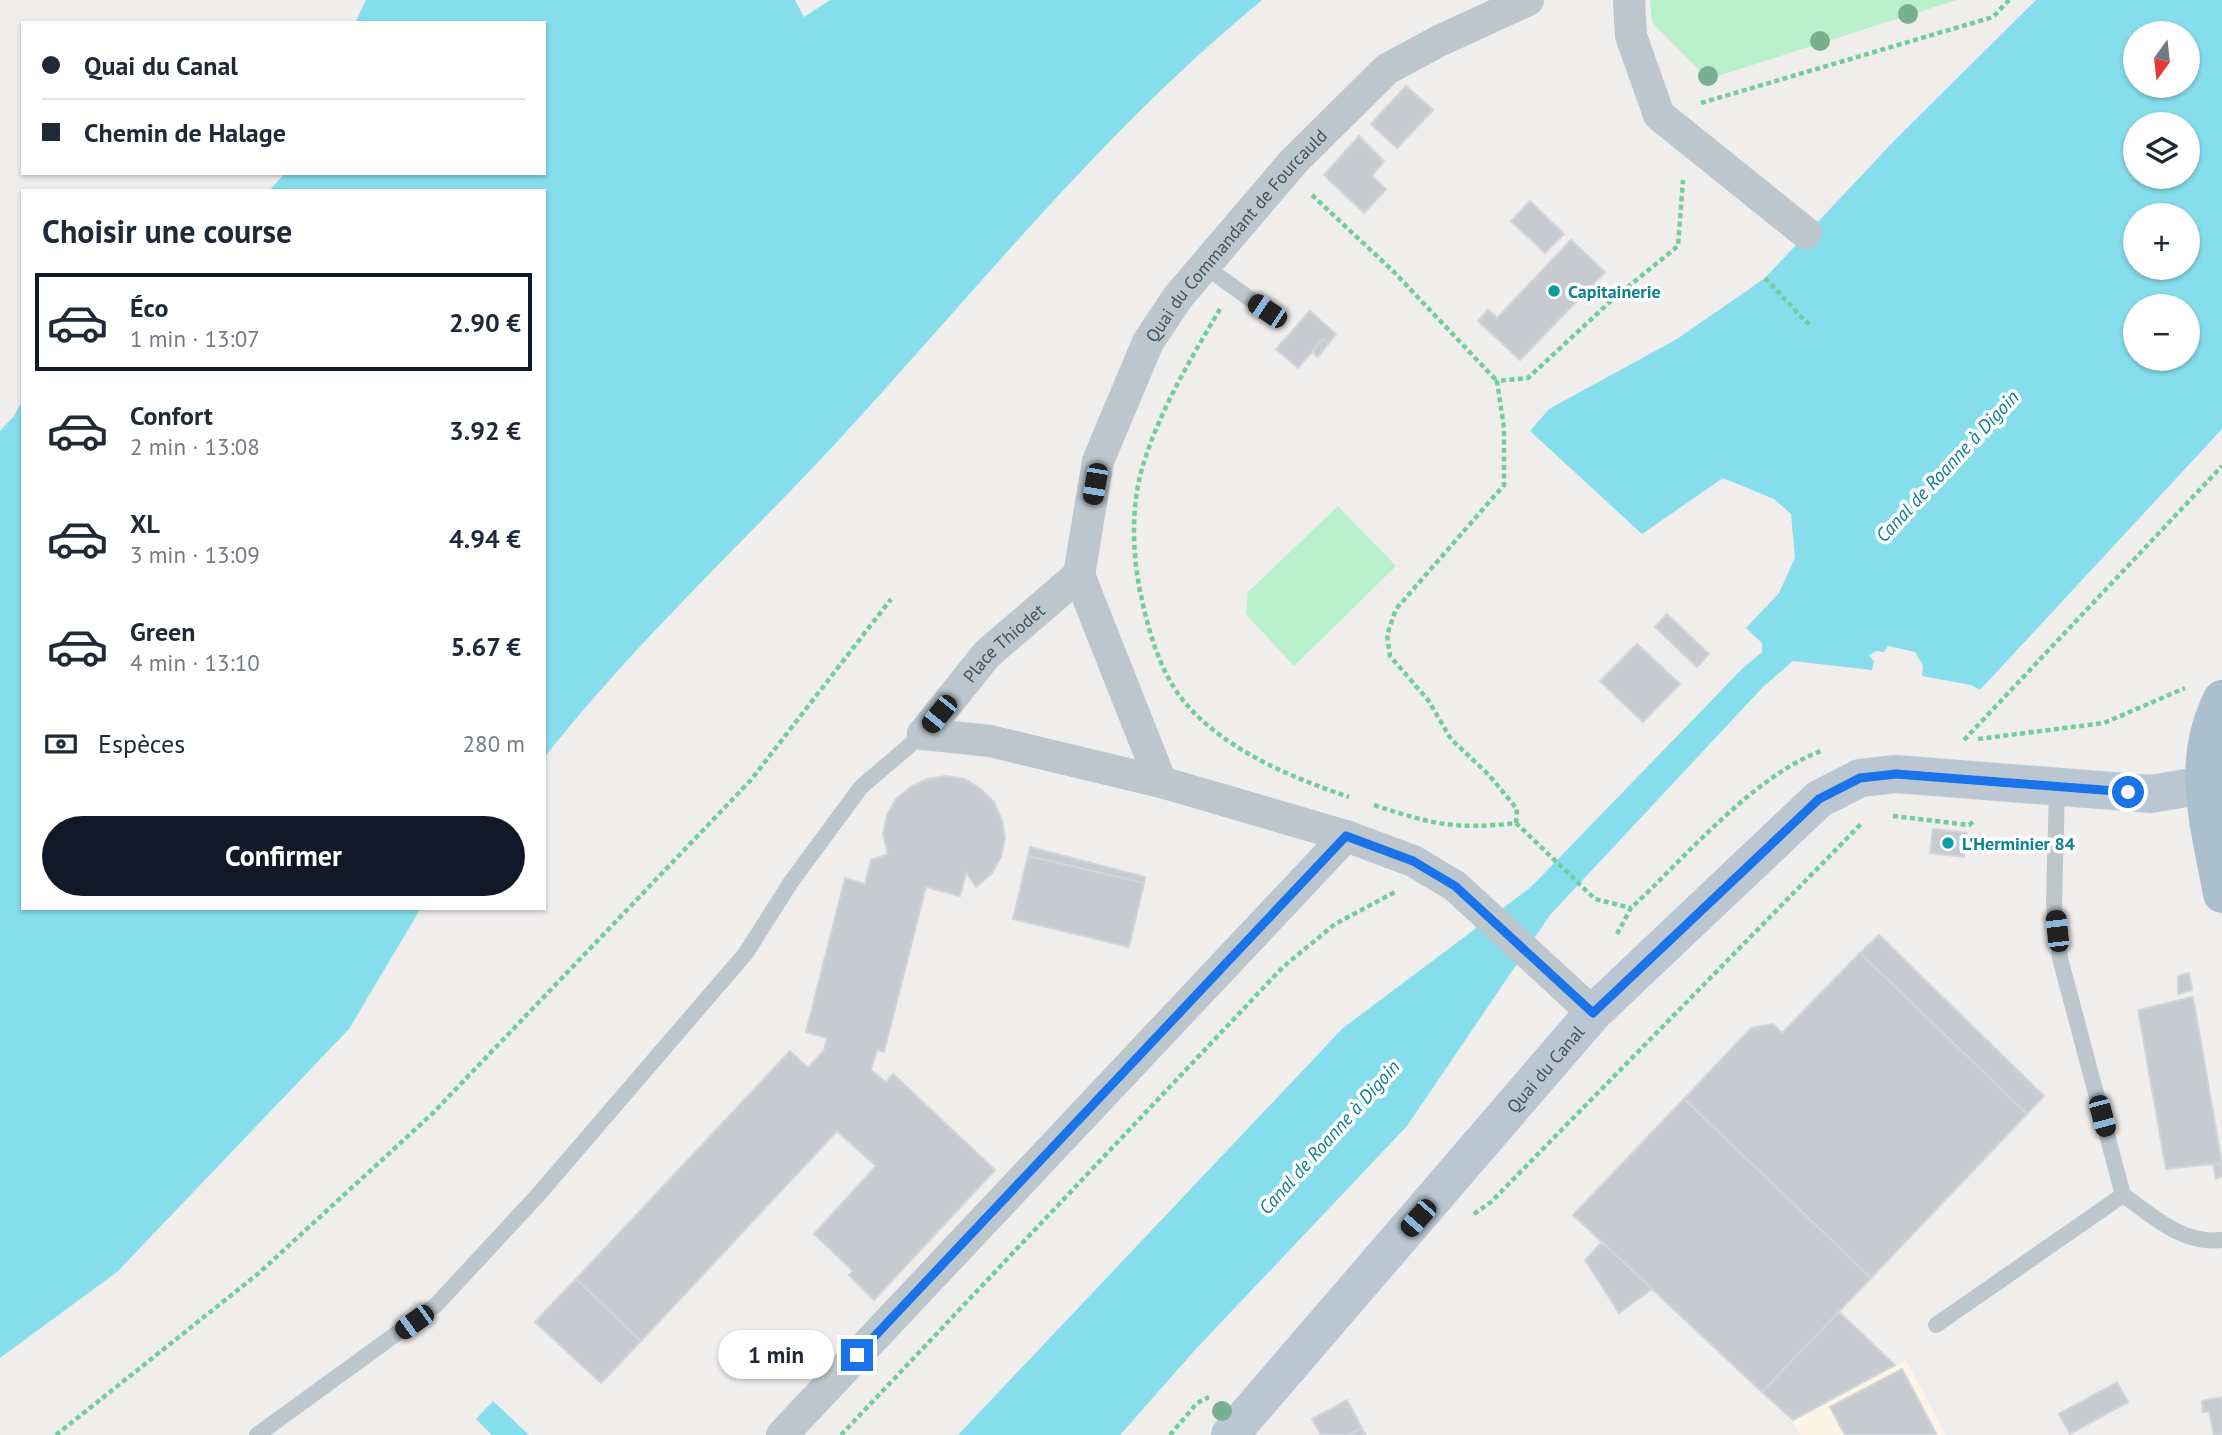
<!DOCTYPE html>
<html lang="fr">
<meta charset="utf-8">
<style>
:root{--surface:#fff;--page:#f6f6f7;--text:#1f2937;--muted:#747a83;--line:#e0e1e3;--accent:#111827}
body{margin:0;font-family:"PT Sans",sans-serif;background:var(--page);color:var(--text);height:100vh;display:flex;flex-direction:column;font-size:26px;white-space:nowrap}
*{box-sizing:border-box;margin:0}
p{font-size:23px;color:var(--muted)}
.icon{flex:none;width:38px;height:38px;fill:none;stroke:currentColor;stroke-width:2;stroke-linecap:round;stroke-linejoin:round}
.map{position:relative;flex:1;overflow:hidden}
.details{position:absolute;left:21px;top:189px;width:525px;height:721px;display:flex;flex-direction:column;background:var(--surface);border-radius:0px;box-shadow:0 2px 5px #0004}
.details>*{flex:none}
.top-card{position:absolute;left:21px;top:21px;width:525px;height:154px;border-radius:0px;box-shadow:0 2px 5px #0004;display:grid;align-content:center;height:154px;padding:0 21px;background:var(--surface)}
.needle{width:46px;rotate:195deg}
.tools{position:absolute;left:2123px;top:21px;display:grid;gap:14px}
.tools a{display:grid;place-items:center;width:77px;height:77px;border-radius:50%;background:var(--surface);box-shadow:0 2px 5px #0004;font-size:35px}
.end{position:absolute;width:32px;height:32px;margin:-16px;border:9px solid #1a73e8;background:#fff;box-shadow:0 0 0 4px #fff}
.from{border-radius:50%}
.bubble{position:absolute;height:49px;border-radius:24px;background:var(--surface);box-shadow:0 2px 5px #0004;font-size:23px;font-weight:700;line-height:49px;text-align:center}
.car{position:absolute;width:21px;height:42px;margin:-21px -10px;border-radius:9px;box-shadow:0 0 5px 2px #0007;background:linear-gradient(#222 24%,#8ab4d8 0 40%,#222 0 76%,#8ab4d8 0 86%,#222 0)}
.top-card b{display:flex;align-items:center;gap:24px;height:66px;font-size:26px}
.top-card b+b{border-top:2px solid var(--line)}
.top-card i{width:18px;height:18px;background:var(--text)}
ul{padding:0;list-style:none}
li{display:flex;align-items:center;gap:21px;height:98px;margin:0 14px 10px;padding:0 7px;border:4px solid transparent;border-radius:0px}
li div{flex:1}
li b{display:block;font-size:26px}
li em{font-style:normal;font-weight:700}
li.on{border-color:var(--accent)}
li>.icon{width:63px;height:63px;stroke-width:1.5}
h2{padding:0 21px;font-size:32px;line-height:84px}
.pay{display:flex;align-items:center;gap:18px;height:77px;padding:0 21px;font-size:26px}
.pay p{margin-inline-start:auto}
.cta{display:flex;gap:14px;margin-top:auto;padding:14px 21px}
.cta a{flex:1;height:80px;border-radius:42px;background:var(--accent);color:#fff;font-size:28px;font-weight:700;line-height:80px;text-align:center}
.map>svg:first-child{display:block}
.commercial{fill:#fcf4e5}
.green{fill:#baefcb}
.water{fill:#86deed;fill-rule:evenodd}
.building{fill:#c7cbd0;stroke:#d1d4d9;stroke-width:2}
.lines{fill:none;stroke-linecap:round;stroke-linejoin:round}
.path{stroke:#71ce9a;stroke-width:4.5;stroke-dasharray:5 3.5;stroke-linecap:butt}
.lane{stroke:#bbc6cd;stroke-width:16}
.street{stroke:#bbc6cd;stroke-width:32}
.secondary{stroke:#bac7d2;stroke-width:38}
.primary{stroke:#acbfcd;stroke-width:38}
.tree{fill:#78af8f}
.route{stroke:#1a73e8;stroke-width:9}
.culture-dot{fill:#0f9aa8;stroke:#fff;stroke-width:2.5}
.labels{text-anchor:middle;dominant-baseline:central;stroke-width:7;stroke-linejoin:round;paint-order:stroke}
.street-label{font-size:18px;fill:#45525b;stroke:#fff}
.culture-label{font-size:18px;font-weight:bold;fill:#0d838f;stroke:#fff;text-anchor:start}
.water-label{font-size:19px;font-style:italic;fill:#0b7f92;stroke:#fff}
</style>
<div class="map">
<svg width="2222" height="1435" viewBox="0 0 2222 1435">
<rect width="100%" height="100%" fill="#f0eded"/>
<polygon class="commercial" points="1906,1360 1946,1435 1800,1435 1793,1421"/>
<g class="green">
<polygon points="1650,0 1957,0 1708,79 1652,22"/>
<polygon points="1338,506 1396,566 1294,666 1246,614 1248,592"/>
</g>
<g class="water">
<path d="M366,0H795L804,17L830,0H1262C1103,131 974,293 836,443C738,548 633,645 544,758V191H269L285,173H544V23H355Z"/>
<path d="M2036,0H2222V429L1980,690L1971,685L1922,676L1923,666L1915,652L1888,646L1884,652L1876,651L1869,656L1874,661L1872,670L1793,661L1763,687L1550,915L1407,1126L1195,1350L1120,1435H958L1343,1028L1531,887L1742,669L1762,652V643L1746,628L1779,593L1795,558L1791,514L1774,499L1723,478L1642,534L1530,431L1549,409L1677,339L1765,278L1894,141ZM2135,33H2188V86H2135ZM2135,124H2188V177H2135ZM2135,215H2188V268H2135ZM2135,306H2188V359H2135Z"/>
<polygon points="23,399 23,908 421,908 349,1029 117,1272 0,1358 0,431 14,416"/>
<polygon points="493,1401 529,1435 492,1435 476,1419"/>
</g>
<g class="building">
<polygon points="1406,86 1433,110 1397,148 1371,124"/>
<polygon points="1359,136 1384,161 1372,176 1386,189 1364,213 1324,175"/>
<polygon points="1530,201 1564,234 1545,253 1511,221"/>
<polygon points="1571,240 1605,272 1520,360 1478,321 1488,310 1497,318"/>
<polygon points="1310,311 1336,334 1328,344 1323,339 1298,368 1276,349"/>
<polygon points="1323,339 1328,344 1318,357 1312,352"/>
<polygon points="1667,614 1709,654 1697,667 1655,627"/>
<polygon points="1637,644 1680,684 1643,722 1600,681"/>
<polygon points="946,776 965,779 981,789 994,802 1002,820 1005,838 1001,857 992,873 976,887 966,873 960,896 926,887 884,1052 877,1050 871,1070 886,1082 893,1074 995,1170 874,1300 849,1275 853,1271 814,1234 876,1166 837,1131 641,1341 576,1279 790,1051 808,1068 824,1050 827,1038 806,1032 845,878 865,884 871,860 888,854 883,834 887,815 896,799 910,787 927,779"/>
<polygon points="1933,829 1967,833 1964,857 1930,853"/>
<polygon points="1030,847 1145,877 1144,883 1028,856"/>
<polygon points="1028,856 1144,883 1129,947 1013,919"/>
<polygon points="1879,935 2044,1096 2027,1114 1860,953"/>
<polygon points="1860,953 2027,1114 1871,1278 1684,1099 1751,1028 1773,1024 1782,1033"/>
<polygon points="2189,973 2192,990 2178,994 2178,976"/>
<polygon points="2193,997 2222,1163 2166,1169 2138,1010"/>
<polygon points="1684,1099 1871,1278 1762,1392 1573,1215"/>
<polygon points="2222,1163 2222,1176 2216,1179 2213,1165"/>
<polygon points="1602,1242 1652,1289 1619,1313 1585,1260"/>
<polygon points="576,1279 641,1341 601,1383 535,1322"/>
<polygon points="1839,1312 1895,1365 1793,1420 1762,1392"/>
<polygon points="1902,1369 1937,1435 1845,1435 1830,1407"/>
<polygon points="2117,1382 2128,1402 2070,1434 2059,1414"/>
<polygon points="2222,1397 2222,1435 2214,1435 2209,1411 2203,1412 2202,1401"/>
<polygon points="1347,1400 1362,1428 1348,1435 1321,1435 1312,1419"/>
<polygon points="1362,1428 1366,1435 1348,1435"/>
</g>
<g class="lines">
<g class="path">
<polyline points="1701,103 1993,17 2009,0"/>
<polyline points="1312,195 1394,272 1497,381"/>
<polyline points="1765,278 1810,326"/>
<path d="M1220,309C1191,358 1160,410 1143,465C1131,505 1132,550 1140,591C1148,628 1158,668 1182,699C1222,749 1290,777 1349,797"/>
<polyline points="1978,739 2104,723 2185,688"/>
<polyline points="1964,740 2222,466"/>
<path d="M1374,805C1431,824 1455,830 1516,823L1595,899L1631,908"/>
<polyline points="1893,816 1969,825 1976,820"/>
<polyline points="1516,823 1517,809 1489,775 1451,739 1428,700 1390,656 1387,635 1396,609 1504,485 1504,428 1497,381 1528,378 1613,299 1678,246 1683,180"/>
<path d="M1617,934L1631,908C1686,857 1752,777 1821,751"/>
<polyline points="1474,1214 1491,1202 1862,823"/>
<polyline points="56,1435 259,1273 433,1113 751,780 891,599"/>
<polyline points="841,1435 1283,967 1335,924 1395,892"/>
<polyline points="1170,1435 1197,1403 1209,1397"/>
</g>
<g class="lane">
<polyline points="1203,265 1267,311"/>
<path d="M2123,1195C2153,1216 2183,1245 2222,1240"/>
<polyline points="1936,1325 2123,1195 2060,958 2054,904 2057,787"/>
<polyline points="257,1435 436,1305 538,1195 746,953 791,882 861,787 923,734"/>
</g>
<g class="street">
<polyline points="1629,0 1631,36 1659,115 1806,233"/>
<path id="s1" d="M1079,575L1098,461L1148,342L1178,297L1294,161L1387,69L1439,41L1528,0"/>
<polyline points="1079,575 1161,782"/>
<polyline points="923,734 990,741 1161,782 1346,836 1413,861 1455,886 1593,1013"/>
<path id="s2" d="M923,734L987,654L1079,575"/>
<polyline points="782,1435 1346,836"/>
</g>
<path class="secondary" id="s3" d="M1230,1435L1593,1013L1819,799L1860,778L1896,774L2151,794L2204,785"/>
<path class="primary" d="M2222,699C2189,765 2210,825 2222,894"/>
</g>
<g class="tree">
<circle cx="1908" cy="14" r="10"/>
<circle cx="1820" cy="41" r="10"/>
<circle cx="1708" cy="76" r="10"/>
<circle cx="1222" cy="1411" r="10"/>
</g>
<g class="lines">
<polyline class="route" points="857,1355 1346,836 1413,861 1455,886 1593,1013 1819,799 1860,778 1896,774 2128,792"/>
</g>
<g class="culture-dot">
<circle cx="1554" cy="291" r="7"/>
<circle cx="1948" cy="843" r="7"/>
</g>
<g class="labels">
<g class="street-label">
<text stroke="none"><textPath href="#s1" startOffset="383">Quai du Commandant de Fourcauld</textPath></text>
<text stroke="none"><textPath href="#s2" startOffset="122">Place Thiodet</textPath></text>
<text stroke="none"><textPath href="#s3" startOffset="483">Quai du Canal</textPath></text>
</g>
<g class="culture-label">
<text x="1568" y="291">Capitainerie</text>
<text x="1962" y="843">L'Herminier 84</text>
</g>
<g class="water-label">
<text transform="translate(1947 466) rotate(-47)">Canal de Roanne à Digoin</text>
<text transform="translate(1329 1137) rotate(-48)">Canal de Roanne à Digoin</text>
</g>
</g>
</svg>
<div class="tools">
<a><svg class="needle" viewBox="-14 -14 28 28"><path d="M0-13l5 13h-10z" fill="#e53935"/><path d="M0 13l5-13h-10z" fill="#747a83"/></svg></a>
<a><svg class="icon" aria-label="layers" viewBox="0 0 24 24"><path d="M12 4l9 5-9 5-9-5zM3 14l9 5 9-5"/></svg></a>
<a>+</a>
<a>−</a>
</div>
<i class="end from" style="left:2128px;top:792px"></i>
<i class="end" style="left:857px;top:1355px"></i>
<div class="bubble" style="left:718px;top:1330px;width:116px">1 min</div>
<i class="car" style="left:1267px;top:311px;rotate:304deg"></i>
<i class="car" style="left:1095px;top:484px;rotate:190deg"></i>
<i class="car" style="left:939px;top:714px;rotate:219deg"></i>
<i class="car" style="left:2057px;top:931px;rotate:354deg"></i>
<i class="car" style="left:2102px;top:1116px;rotate:165deg"></i>
<i class="car" style="left:1418px;top:1218px;rotate:221deg"></i>
<i class="car" style="left:414px;top:1322px;rotate:234deg"></i>
<div class="top-card">
<b><i class="from"></i>Quai du Canal</b>
<b><i></i>Chemin de Halage</b>
</div>
<section class="details">
<h2>Choisir une course</h2>
<ul>
<li class="on"><svg class="icon" aria-label="car" viewBox="0 0 24 24"><path d="M5 17H2v-5l4-1 3-4h7l3 4 3 1v5h-3M9 17h6M6 11h13"/><circle cx="7" cy="17" r="2"/><circle cx="17" cy="17" r="2"/></svg><div><b>Éco</b><p>1 min · 13:07</p></div><em>2.90 €</em></li>
<li><svg class="icon" aria-label="car" viewBox="0 0 24 24"><path d="M5 17H2v-5l4-1 3-4h7l3 4 3 1v5h-3M9 17h6M6 11h13"/><circle cx="7" cy="17" r="2"/><circle cx="17" cy="17" r="2"/></svg><div><b>Confort</b><p>2 min · 13:08</p></div><em>3.92 €</em></li>
<li><svg class="icon" aria-label="car" viewBox="0 0 24 24"><path d="M5 17H2v-5l4-1 3-4h7l3 4 3 1v5h-3M9 17h6M6 11h13"/><circle cx="7" cy="17" r="2"/><circle cx="17" cy="17" r="2"/></svg><div><b>XL</b><p>3 min · 13:09</p></div><em>4.94 €</em></li>
<li><svg class="icon" aria-label="car" viewBox="0 0 24 24"><path d="M5 17H2v-5l4-1 3-4h7l3 4 3 1v5h-3M9 17h6M6 11h13"/><circle cx="7" cy="17" r="2"/><circle cx="17" cy="17" r="2"/></svg><div><b>Green</b><p>4 min · 13:10</p></div><em>5.67 €</em></li>
</ul>
<div class="pay"><svg class="icon" aria-label="cash" viewBox="0 0 24 24"><path d="M3 7h18v10H3z"/><circle cx="12" cy="12" r="2"/></svg>Espèces<p>280 m</p></div>
<div class="cta"><a>Confirmer</a></div>
</section>
</div>
